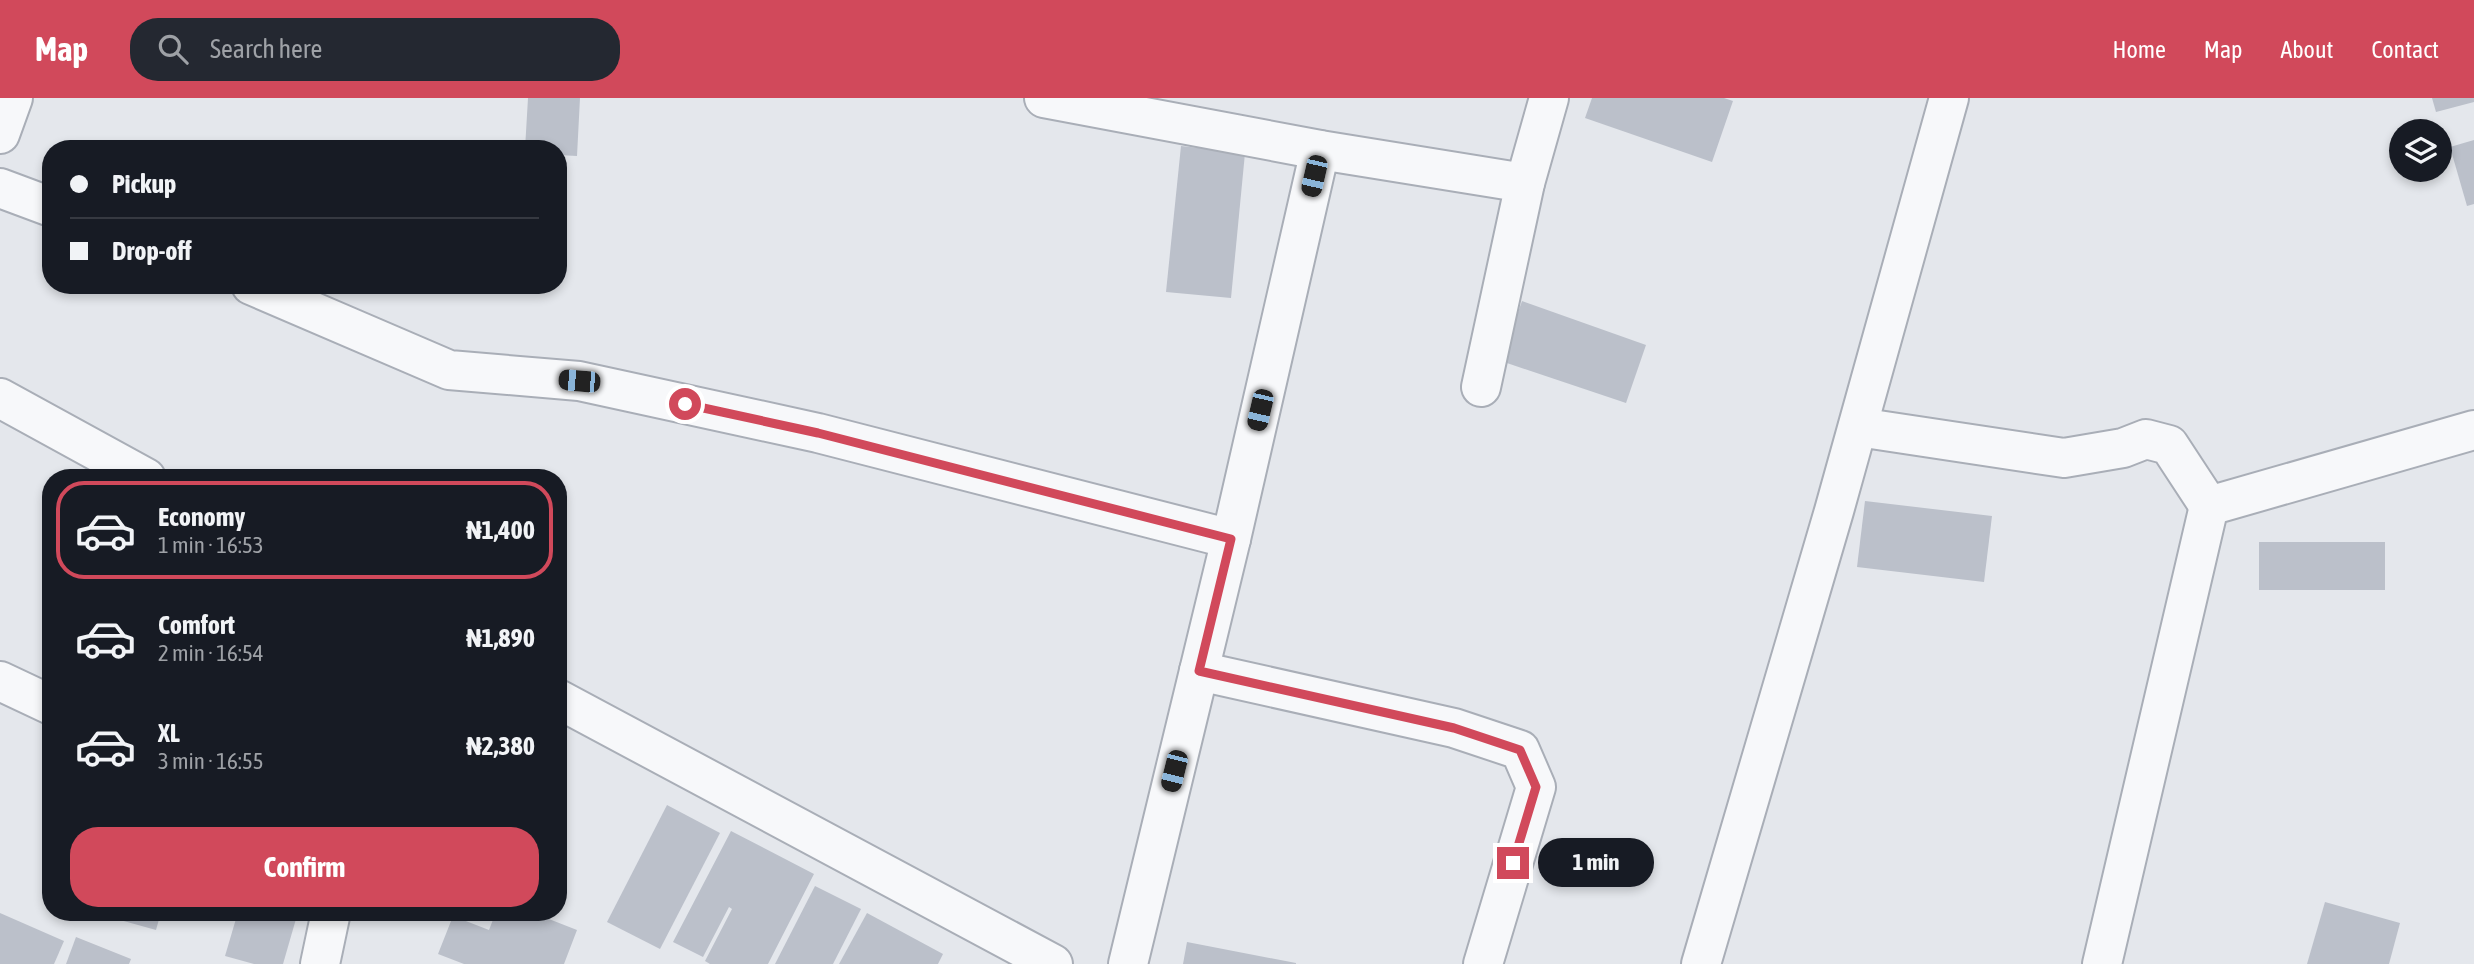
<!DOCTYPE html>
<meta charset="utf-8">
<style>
:root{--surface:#171b24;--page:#242831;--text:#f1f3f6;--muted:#9ea1a6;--line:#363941;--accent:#d1495b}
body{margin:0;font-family:"Asap Condensed",sans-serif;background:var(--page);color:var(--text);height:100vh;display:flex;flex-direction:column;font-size:26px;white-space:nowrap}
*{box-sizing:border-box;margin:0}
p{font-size:23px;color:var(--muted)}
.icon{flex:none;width:38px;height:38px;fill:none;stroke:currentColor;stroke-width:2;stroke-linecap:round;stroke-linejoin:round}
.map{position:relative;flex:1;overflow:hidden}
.panel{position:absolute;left:42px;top:371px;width:525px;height:452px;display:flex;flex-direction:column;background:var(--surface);border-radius:28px;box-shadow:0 4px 10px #0003}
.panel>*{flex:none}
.hud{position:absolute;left:42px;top:42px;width:525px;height:154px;border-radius:28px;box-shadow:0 4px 10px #0003;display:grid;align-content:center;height:154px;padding:0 28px;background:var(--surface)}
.controls{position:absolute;left:2389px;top:21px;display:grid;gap:14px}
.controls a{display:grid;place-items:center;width:63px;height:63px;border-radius:50%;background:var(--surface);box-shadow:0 4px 10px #0003;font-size:35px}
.end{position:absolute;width:32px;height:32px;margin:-16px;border:9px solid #d1495b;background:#fff;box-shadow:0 0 0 4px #fff}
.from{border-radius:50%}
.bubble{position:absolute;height:49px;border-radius:24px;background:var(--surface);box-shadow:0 4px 10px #0003;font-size:23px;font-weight:700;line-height:49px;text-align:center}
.car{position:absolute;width:21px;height:42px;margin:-21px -10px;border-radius:9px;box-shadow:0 0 5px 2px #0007;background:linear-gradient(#222 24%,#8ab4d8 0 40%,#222 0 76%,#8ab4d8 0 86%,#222 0)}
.hud b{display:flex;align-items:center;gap:24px;height:66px;font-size:26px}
.hud b+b{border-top:2px solid var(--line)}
.hud i{width:18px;height:18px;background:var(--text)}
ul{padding:12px 0 0;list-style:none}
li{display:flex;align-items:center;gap:21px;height:98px;margin:0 14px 10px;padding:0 14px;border:4px solid transparent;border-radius:28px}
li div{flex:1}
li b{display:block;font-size:26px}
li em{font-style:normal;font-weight:700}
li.selected{border-color:var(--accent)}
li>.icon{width:63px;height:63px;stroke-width:1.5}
.button{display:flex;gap:14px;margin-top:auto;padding:14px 28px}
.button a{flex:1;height:80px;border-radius:28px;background:var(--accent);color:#fff;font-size:28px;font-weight:700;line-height:80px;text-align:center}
header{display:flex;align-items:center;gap:42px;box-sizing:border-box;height:98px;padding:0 35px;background:var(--accent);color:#fff}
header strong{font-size:33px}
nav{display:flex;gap:38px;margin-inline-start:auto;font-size:24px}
.search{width:490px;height:63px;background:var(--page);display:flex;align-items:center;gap:18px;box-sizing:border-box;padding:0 24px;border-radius:28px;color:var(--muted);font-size:26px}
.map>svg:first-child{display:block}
.building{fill:#bbc0ca}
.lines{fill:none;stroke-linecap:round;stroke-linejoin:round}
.minor-casing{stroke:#a9aeb7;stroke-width:42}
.minor{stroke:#f7f8fa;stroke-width:38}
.route{stroke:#d1495b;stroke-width:9}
</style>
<header>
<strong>Map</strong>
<div class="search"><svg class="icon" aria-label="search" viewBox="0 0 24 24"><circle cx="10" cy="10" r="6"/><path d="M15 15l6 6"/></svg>Search here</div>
<nav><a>Home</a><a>Map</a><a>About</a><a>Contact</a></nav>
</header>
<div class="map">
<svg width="2474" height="866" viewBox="0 0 2474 866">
<rect width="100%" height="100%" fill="#e4e7ec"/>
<g class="building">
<polygon points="528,0 580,0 577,58 558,57 558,51 525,51"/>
<polygon points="1592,0 1724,0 1733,3 1712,64 1585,20"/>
<polygon points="2432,0 2474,0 2474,4 2436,14"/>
<polygon points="2474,42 2474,106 2467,108 2450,49"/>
<polygon points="1181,48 1245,55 1231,200 1166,194"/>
<polygon points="1522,203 1646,247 1626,305 1501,263"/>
<polygon points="1865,403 1992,418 1984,484 1857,469"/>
<rect x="2259" y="444" width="126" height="48"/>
<polygon points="667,707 720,735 660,851 607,824"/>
<polygon points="731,733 814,776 768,866 710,866 705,863 732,811 729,809 703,859 673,844"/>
<polygon points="815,788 861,811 833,866 775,866"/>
<polygon points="2325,804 2400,825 2389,866 2307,866"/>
<polygon points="103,814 161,814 156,832 102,817"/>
<polygon points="238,814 298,814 283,866 254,866 225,858"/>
<polygon points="496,814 531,814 577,832 564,866 464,866 438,856 453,818 489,832"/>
<polygon points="0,815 64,843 54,866 0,866"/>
<polygon points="867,815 943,856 938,866 839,866"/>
<polygon points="76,839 131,861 129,866 66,866"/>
<polygon points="1187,844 1296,865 1296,866 1183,866"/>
</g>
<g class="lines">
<defs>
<g id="minor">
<polyline points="1044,0 1320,52 1525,85"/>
<polyline points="0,36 13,0"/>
<polyline points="0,90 51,109"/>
<polyline points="251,187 449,272 579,283 818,335 1231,441"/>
<polyline points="1481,289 1525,85 1549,0"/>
<polyline points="0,300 146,380"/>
<polyline points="1858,329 2064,360 2123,350 2146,341 2169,347 2209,408"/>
<polyline points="1199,573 1454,630 1520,652 1536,689 1483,866"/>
<polyline points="0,583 51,607"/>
<polyline points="558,601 1053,866"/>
<polyline points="320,866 331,814"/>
<polyline points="1128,866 1231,441 1320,52"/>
<polyline points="1701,866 1834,413 1949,0"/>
<polyline points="2102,866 2209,408 2474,332"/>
</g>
</defs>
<use href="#minor" class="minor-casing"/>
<use href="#minor" class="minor"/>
</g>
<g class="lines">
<polyline class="route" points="685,306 818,335 1231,441 1199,573 1454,630 1520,652 1536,689 1513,765"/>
</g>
</svg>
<div class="controls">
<a><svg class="icon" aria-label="layers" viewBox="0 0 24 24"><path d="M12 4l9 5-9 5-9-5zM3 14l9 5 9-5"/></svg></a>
</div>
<i class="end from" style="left:685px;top:306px"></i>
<i class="end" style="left:1513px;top:765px"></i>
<div class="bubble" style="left:1538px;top:740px;width:116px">1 min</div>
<i class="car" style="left:1314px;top:78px;rotate:193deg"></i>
<i class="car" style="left:579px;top:283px;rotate:275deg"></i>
<i class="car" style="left:1260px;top:312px;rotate:193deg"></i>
<i class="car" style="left:1174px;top:673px;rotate:194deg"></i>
<div class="hud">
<b><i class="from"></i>Pickup</b>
<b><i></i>Drop-off</b>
</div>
<section class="panel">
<ul>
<li class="selected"><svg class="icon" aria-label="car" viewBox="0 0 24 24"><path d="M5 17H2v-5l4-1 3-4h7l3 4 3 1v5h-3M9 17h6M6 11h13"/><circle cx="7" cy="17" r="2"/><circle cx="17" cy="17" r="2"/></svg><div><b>Economy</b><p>1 min · 16:53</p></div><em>₦1,400</em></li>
<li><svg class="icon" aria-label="car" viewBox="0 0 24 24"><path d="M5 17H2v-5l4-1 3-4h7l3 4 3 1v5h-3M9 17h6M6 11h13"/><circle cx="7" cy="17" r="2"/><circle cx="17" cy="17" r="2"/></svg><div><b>Comfort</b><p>2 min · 16:54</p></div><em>₦1,890</em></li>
<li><svg class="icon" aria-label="car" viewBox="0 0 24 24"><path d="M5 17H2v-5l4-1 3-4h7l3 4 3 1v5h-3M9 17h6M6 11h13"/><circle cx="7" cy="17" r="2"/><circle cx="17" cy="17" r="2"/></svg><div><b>XL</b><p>3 min · 16:55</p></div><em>₦2,380</em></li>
</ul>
<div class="button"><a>Confirm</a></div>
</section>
</div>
